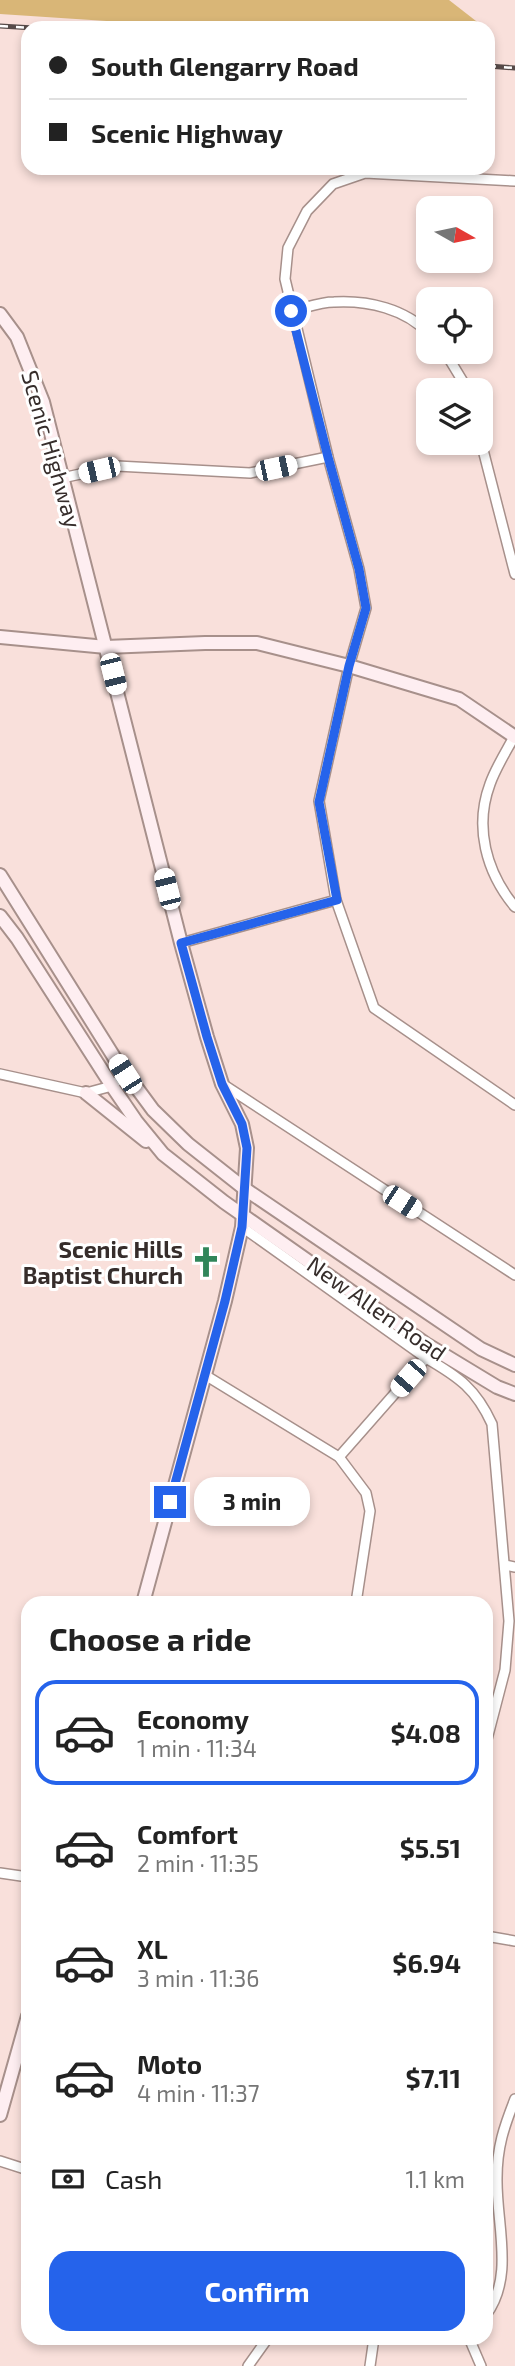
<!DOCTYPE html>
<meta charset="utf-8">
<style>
:root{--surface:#fff;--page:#f2f2f2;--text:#222;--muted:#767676;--line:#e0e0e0;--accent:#2563eb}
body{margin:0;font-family:"Exo 2",sans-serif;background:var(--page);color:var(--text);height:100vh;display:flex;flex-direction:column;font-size:26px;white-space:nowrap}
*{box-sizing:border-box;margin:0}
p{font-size:23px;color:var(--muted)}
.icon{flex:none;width:38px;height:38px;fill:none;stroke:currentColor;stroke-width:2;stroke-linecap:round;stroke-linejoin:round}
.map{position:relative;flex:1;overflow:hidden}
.panel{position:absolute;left:21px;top:1596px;width:472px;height:749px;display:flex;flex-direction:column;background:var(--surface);border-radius:21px;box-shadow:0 4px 10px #0003}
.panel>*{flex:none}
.hud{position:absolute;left:21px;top:21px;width:474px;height:154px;border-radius:21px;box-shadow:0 4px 10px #0003;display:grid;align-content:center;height:154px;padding:0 28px;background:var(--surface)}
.needle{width:46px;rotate:99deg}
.fabs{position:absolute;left:416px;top:196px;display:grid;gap:14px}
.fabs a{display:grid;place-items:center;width:77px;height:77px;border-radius:14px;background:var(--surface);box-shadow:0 4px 10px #0003;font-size:35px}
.end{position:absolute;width:32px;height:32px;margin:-16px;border:9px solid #2563eb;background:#fff;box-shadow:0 0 0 4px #fff}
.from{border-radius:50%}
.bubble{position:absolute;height:49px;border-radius:21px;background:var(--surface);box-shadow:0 4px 10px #0003;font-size:23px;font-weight:700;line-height:49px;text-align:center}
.car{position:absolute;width:21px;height:42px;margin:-21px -10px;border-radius:9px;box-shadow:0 0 5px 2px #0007;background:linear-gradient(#fff 24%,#345 0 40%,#fff 0 76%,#345 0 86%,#fff 0)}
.hud b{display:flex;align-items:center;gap:24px;height:66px;font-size:26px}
.hud b+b{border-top:2px solid var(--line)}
.hud i{width:18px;height:18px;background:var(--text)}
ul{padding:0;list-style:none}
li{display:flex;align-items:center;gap:21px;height:105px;margin:0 14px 10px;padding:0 14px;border:4px solid transparent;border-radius:21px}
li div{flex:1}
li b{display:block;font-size:26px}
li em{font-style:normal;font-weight:700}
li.on{border-color:var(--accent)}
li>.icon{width:63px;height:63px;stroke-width:1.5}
h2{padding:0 28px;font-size:32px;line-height:84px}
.pay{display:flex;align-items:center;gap:18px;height:77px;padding:0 28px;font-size:26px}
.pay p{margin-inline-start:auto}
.cta{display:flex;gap:14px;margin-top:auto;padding:14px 28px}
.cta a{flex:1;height:80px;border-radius:21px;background:var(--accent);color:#fff;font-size:28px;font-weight:700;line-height:80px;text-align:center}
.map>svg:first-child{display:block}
.green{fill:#d9b677}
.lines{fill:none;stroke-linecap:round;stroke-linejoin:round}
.street-casing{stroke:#a7908b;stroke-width:12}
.secondary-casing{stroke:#a7908b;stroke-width:16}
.street{stroke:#fff;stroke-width:9}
.secondary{stroke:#feeef1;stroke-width:12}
.rail-casing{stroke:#574b49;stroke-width:5}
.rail{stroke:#fff;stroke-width:2.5;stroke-dasharray:8;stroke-linecap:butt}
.route{stroke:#2563eb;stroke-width:9}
.labels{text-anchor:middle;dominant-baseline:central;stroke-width:6;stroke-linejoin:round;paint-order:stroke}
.street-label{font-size:23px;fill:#362d2b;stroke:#fff}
.poi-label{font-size:23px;font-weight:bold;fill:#362d2b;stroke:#fff;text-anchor:end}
</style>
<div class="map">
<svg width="515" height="2366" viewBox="0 0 515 2366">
<rect width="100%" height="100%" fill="#f9e0db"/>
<polygon class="green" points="0,0 449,0 485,28 213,28 0,14"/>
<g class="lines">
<defs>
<g id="street">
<polyline points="515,181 365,173 333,184 307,211 288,248 285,279 328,457 359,569 366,608 349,666 319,801 336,900 374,1008 515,1105"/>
<path d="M291,311C305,308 320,302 334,302C368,300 406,309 429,334"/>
<polyline points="445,352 468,390"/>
<polyline points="481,442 515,574"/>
<polyline points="62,478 117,466 250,473 328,457"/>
<path d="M515,735C507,750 496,767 490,784C474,827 486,872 515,907"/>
<polyline points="181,943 336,900"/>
<polyline points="0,1074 86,1093 112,1086 125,1074"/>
<polyline points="224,1085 515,1275"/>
<path d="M242,1227L426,1358C459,1377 476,1389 492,1424L509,1621L505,1670L486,1743"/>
<polyline points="205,1375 339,1457 366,1493 370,1511 356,1603"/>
<polyline points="339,1457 426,1358"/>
<polyline points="505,1565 515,1567"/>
<polyline points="0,1873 28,1877"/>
<polyline points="486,1936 515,1941"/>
<polyline points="0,2161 28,2170"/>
<path d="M486,2315C515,2276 496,2224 497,2178C497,2147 504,2127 515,2099"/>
<polyline points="469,2338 481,2366"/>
<polyline points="248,2366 268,2338"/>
<polyline points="370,2366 374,2338"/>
</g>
<g id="secondary">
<polyline points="0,314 17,337 43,402 181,943 207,1037 222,1084 242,1124 247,1148 242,1227 225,1301 143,1603"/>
<polyline points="0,637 106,647 205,643 257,643 349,666 459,699 515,737"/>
<polyline points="0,875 114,1057 153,1110 188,1144 245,1189 481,1349 515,1365"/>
<polyline points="0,916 17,938 112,1086 136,1121 163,1154 224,1202 426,1344 497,1387 515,1394"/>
<polyline points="86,1093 146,1141"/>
<polyline points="0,2115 28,2016"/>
</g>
</defs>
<use href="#street" class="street-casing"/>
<use href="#secondary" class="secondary-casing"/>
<use href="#street" class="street"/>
<use href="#secondary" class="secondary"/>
<defs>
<g id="rail">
<polyline points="0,26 34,28"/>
<polyline points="488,66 515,68"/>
</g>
</defs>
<use href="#rail" class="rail-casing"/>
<use href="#rail" class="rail"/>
</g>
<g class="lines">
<polyline class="route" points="170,1502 225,1301 242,1227 247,1148 242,1124 222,1084 207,1037 181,943 337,900 319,802 349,666 366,608 359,569 328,457 291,311"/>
</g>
<defs>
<symbol id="church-bare" viewBox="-9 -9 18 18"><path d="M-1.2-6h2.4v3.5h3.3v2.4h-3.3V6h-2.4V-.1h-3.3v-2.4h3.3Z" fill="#30865a" stroke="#fff" stroke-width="2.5" paint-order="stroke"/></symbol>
</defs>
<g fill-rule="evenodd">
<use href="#church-bare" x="184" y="1240" width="44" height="44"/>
</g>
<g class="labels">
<g class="street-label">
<text transform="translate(52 449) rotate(74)">Scenic Highway</text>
<text transform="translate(377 1308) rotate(35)">New Allen Road</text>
</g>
<g class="poi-label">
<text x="183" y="1249">Scenic Hills<tspan x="183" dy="26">Baptist Church</tspan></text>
</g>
</g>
</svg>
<div class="fabs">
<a><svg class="needle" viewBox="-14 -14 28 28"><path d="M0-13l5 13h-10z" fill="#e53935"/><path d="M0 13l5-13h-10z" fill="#767676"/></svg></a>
<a><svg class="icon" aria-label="locate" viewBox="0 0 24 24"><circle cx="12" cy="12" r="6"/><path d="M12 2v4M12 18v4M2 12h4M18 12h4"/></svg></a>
<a><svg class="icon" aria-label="layers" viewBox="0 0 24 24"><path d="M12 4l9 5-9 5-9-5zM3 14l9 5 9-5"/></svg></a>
</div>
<i class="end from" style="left:291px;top:311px"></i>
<i class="end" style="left:170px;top:1502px"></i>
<div class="bubble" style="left:194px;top:1477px;width:116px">3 min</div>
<i class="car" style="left:276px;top:468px;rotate:78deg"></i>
<i class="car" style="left:99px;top:470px;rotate:257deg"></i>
<i class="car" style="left:113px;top:674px;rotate:166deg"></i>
<i class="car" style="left:167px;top:889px;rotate:346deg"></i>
<i class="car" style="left:125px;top:1074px;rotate:327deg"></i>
<i class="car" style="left:402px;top:1202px;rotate:123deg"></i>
<i class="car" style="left:408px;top:1378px;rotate:221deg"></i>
<div class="hud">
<b><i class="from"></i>South Glengarry Road</b>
<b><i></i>Scenic Highway</b>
</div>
<section class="panel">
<h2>Choose a ride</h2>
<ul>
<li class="on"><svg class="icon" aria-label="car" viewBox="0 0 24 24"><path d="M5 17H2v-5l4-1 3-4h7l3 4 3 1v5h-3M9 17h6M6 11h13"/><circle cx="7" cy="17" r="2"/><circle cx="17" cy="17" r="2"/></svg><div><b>Economy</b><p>1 min · 11:34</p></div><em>$4.08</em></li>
<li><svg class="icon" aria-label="car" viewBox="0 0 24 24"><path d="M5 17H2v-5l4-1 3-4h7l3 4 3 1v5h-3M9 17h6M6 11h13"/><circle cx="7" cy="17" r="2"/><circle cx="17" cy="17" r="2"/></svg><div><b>Comfort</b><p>2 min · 11:35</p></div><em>$5.51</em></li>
<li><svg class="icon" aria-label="car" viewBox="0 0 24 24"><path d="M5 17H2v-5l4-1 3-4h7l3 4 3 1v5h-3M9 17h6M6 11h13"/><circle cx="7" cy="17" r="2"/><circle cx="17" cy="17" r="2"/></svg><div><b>XL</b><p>3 min · 11:36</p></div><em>$6.94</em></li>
<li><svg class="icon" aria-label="car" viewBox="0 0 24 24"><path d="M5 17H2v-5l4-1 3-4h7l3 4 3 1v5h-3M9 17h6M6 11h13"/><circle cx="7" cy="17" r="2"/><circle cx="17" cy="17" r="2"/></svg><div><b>Moto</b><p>4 min · 11:37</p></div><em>$7.11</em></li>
</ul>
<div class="pay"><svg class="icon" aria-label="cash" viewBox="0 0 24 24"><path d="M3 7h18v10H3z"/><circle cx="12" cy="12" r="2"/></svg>Cash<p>1.1 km</p></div>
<div class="cta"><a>Confirm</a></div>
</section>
</div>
